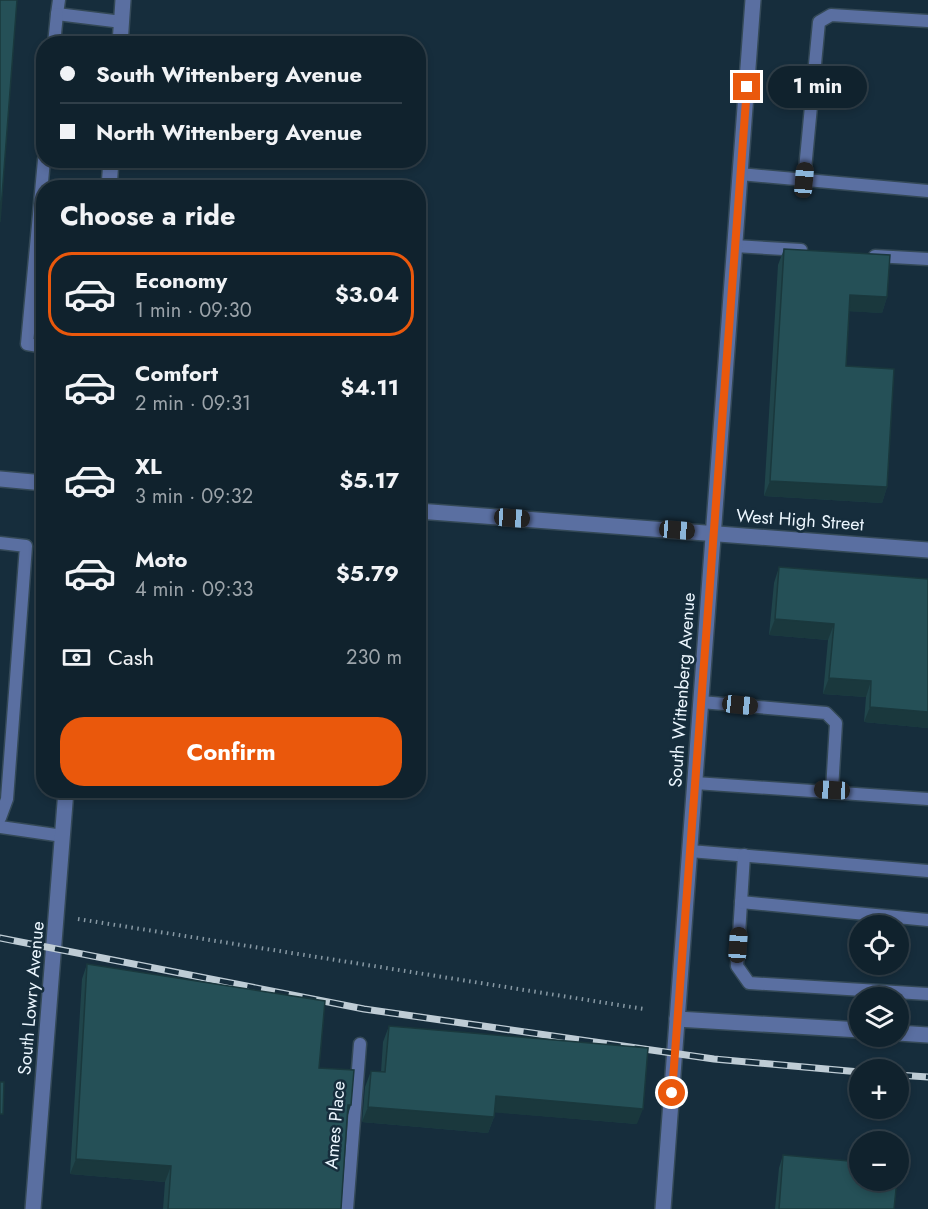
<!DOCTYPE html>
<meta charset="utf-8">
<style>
:root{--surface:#10222d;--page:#1e2f39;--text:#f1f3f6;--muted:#9ca4aa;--line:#303f49;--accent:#ea580c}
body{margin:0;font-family:Jost,sans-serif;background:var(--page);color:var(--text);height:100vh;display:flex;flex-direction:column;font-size:22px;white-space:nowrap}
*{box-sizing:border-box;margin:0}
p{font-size:20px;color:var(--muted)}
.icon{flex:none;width:33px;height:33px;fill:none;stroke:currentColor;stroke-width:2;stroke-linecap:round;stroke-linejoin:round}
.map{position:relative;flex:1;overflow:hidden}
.drawer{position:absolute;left:36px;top:180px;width:390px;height:618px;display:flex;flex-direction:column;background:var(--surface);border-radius:24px;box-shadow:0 3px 9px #0003,0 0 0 2px var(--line)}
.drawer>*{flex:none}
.guide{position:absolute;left:36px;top:36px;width:390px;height:132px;border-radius:24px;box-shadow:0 3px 9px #0003,0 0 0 2px var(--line);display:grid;align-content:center;height:132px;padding:0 24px;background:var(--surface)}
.buttons{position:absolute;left:849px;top:915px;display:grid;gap:12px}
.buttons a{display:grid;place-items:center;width:60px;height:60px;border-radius:50%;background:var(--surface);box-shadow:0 3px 9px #0003,0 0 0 2px var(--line);font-size:30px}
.end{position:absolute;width:27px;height:27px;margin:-14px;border:8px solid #ea580c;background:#fff;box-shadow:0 0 0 3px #fff}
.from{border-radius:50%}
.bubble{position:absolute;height:42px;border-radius:21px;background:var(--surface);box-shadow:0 3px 9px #0003,0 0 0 2px var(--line);font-size:20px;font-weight:700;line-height:42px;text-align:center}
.car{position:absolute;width:18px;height:36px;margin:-18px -9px;border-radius:8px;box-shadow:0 0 4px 2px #0007;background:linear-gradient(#222 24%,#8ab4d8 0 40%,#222 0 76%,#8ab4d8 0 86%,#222 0)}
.guide b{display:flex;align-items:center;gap:21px;height:57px;font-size:22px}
.guide b+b{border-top:2px solid var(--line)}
.guide i{width:15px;height:15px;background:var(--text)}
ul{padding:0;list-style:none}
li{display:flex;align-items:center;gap:18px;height:84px;margin:0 12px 9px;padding:0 12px;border:3px solid transparent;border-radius:24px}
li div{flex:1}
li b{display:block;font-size:22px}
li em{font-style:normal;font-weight:700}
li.on{border-color:var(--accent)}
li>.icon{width:54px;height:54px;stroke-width:1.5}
h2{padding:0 24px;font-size:27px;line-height:72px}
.pay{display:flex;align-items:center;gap:15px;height:66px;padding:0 24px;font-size:22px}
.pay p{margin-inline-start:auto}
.primary-button{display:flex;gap:12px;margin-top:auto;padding:12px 24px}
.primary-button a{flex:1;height:69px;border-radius:24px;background:var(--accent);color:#fff;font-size:24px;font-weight:700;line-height:69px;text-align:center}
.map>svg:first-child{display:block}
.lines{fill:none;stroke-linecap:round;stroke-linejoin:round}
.service-casing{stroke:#344957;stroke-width:15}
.minor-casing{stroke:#344957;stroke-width:18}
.tertiary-casing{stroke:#344957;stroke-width:18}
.path{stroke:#8899a4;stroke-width:4;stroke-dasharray:1.5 4.5;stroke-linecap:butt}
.service{stroke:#5a6fa1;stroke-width:12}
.minor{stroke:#5a6fa1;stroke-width:15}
.tertiary{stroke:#5a6fa1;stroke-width:15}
.rail-casing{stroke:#beccd5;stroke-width:7}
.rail{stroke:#162d3c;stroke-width:4.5;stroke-dasharray:14;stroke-linecap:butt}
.wall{fill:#20454b}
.shaded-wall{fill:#1a383d}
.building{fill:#255057;stroke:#1a383d;stroke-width:1.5}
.route{stroke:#ea580c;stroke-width:8}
.labels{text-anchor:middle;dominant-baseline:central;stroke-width:5;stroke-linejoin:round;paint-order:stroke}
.street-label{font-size:18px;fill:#ebf6fe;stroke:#162d3c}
</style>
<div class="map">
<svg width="928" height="1209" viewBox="0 0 928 1209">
<rect width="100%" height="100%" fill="#162d3c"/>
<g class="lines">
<defs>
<g id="service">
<polyline points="59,0 57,14 122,22"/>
<polyline points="54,44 57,14"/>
<polyline points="740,174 928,191"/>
<polyline points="804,180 819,22 831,15 928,21"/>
<polyline points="735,246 801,250"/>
<polyline points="875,256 928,259"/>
<polyline points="44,347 27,344 44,160"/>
<polyline points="0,543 26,546 7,799 0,818"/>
<polyline points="701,702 826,713 836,723 832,790"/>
<polyline points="695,783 928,799"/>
<polyline points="0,827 63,836"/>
<polyline points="690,851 928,871"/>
<polyline points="744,855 737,966 749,983 928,994"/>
<polyline points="741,902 928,920"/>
<polyline points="347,1209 360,1044"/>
</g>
<g id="minor">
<polyline points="677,1019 860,1030"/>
<polyline points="898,1033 928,1035"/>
<polyline points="663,1209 753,0"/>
</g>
<g id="tertiary">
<polyline points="120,44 123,0"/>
<polyline points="109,188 111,160"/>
<polyline points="0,479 44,483"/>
<polyline points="418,511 928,550"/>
<polyline points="33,1209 66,790"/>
</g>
</defs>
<use href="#service" class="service-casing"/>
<use href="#minor" class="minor-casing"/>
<use href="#tertiary" class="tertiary-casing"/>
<polyline class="path" points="78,919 644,1009"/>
<use href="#service" class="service"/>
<use href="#minor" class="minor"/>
<use href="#tertiary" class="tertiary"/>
<defs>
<g id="rail">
<polyline points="0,938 364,1009 714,1059 860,1072"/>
<polyline points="898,1075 928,1077"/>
</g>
</defs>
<use href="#rail" class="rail-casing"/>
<use href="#rail" class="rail"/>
</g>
<g class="wall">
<polygon points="784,249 887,297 882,313 849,311 846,366 887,487 882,503 764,496 778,265"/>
<polygon points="779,567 928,579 928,728 864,722 866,697 823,694 828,640 769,635 774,583"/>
<polygon points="87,964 319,1068 347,1116 341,1209 163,1209 165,1182 70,1174 82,979"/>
<polygon points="389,1026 637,1124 494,1112 494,1117 488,1133 362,1122 365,1087 371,1071 381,1072 383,1042"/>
<polygon points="783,1155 894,1209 775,1209 779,1168"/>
</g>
<g class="shaded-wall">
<polygon points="850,295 887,297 882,313 844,311"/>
<polygon points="770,481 887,487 882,503 764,496"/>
<polygon points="775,619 834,624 828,640 769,635"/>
<polygon points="829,678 871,681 866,697 823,694"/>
<polygon points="870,707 928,712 928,728 864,722"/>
<polygon points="496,1096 643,1109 637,1124 490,1112"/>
<polygon points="348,1105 351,1105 346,1121"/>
<polygon points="368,1107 494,1117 488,1133 362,1122"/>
<polygon points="76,1159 171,1166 165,1182 70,1174"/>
</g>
<g class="building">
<polygon points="0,0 17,0 0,222"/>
<polygon points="784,249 890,255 887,297 850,295 846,366 894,369 887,487 770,481"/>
<polygon points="779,567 928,579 928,712 870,707 871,681 829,678 834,624 775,619"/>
<polygon points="87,964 325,1001 319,1068 354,1070 351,1105 348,1105 341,1209 168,1209 171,1166 76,1159"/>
<polygon points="389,1026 648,1048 643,1109 496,1096 494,1117 368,1107 371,1071 385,1072"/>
<polygon points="0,1082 4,1082 3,1114 0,1114"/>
<polygon points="783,1155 860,1162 860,1180 897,1180 894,1209 779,1209"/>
</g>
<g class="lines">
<polyline class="route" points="672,1093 747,87"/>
</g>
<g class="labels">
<g class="street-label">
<text transform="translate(800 520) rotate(4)">West High Street</text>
<text transform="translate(682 690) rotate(-86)">South Wittenberg Avenue</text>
<text transform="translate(31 998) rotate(-85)">South Lowry Avenue</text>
<text transform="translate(335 1125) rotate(-85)">Ames Place</text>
</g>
</g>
</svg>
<div class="buttons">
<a><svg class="icon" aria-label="locate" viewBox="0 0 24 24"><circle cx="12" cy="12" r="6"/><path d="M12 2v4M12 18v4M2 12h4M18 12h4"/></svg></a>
<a><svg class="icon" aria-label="layers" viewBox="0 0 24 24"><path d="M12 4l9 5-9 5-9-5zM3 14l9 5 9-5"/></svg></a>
<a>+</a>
<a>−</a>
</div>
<i class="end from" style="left:672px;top:1093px"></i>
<i class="end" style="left:747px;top:87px"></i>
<div class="bubble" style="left:768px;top:66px;width:99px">1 min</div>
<i class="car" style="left:804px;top:180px;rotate:5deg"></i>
<i class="car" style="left:512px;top:518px;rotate:94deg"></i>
<i class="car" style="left:677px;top:530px;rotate:95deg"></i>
<i class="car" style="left:740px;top:705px;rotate:96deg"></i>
<i class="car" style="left:832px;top:790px;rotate:273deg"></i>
<i class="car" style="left:738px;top:945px;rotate:4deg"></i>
<div class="guide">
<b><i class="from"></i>South Wittenberg Avenue</b>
<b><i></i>North Wittenberg Avenue</b>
</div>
<section class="drawer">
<h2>Choose a ride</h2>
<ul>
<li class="on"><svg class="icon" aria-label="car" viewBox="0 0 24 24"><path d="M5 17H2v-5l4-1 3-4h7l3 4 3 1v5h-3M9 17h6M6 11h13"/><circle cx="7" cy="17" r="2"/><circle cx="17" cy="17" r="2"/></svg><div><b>Economy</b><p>1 min · 09:30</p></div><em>$3.04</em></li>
<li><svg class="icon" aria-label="car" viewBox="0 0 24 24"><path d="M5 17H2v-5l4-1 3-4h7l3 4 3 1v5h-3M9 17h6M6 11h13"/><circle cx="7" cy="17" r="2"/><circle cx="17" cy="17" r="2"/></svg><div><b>Comfort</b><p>2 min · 09:31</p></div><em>$4.11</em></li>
<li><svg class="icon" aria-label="car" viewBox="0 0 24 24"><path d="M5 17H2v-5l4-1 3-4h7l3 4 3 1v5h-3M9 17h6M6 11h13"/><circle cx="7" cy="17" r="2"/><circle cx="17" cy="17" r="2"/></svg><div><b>XL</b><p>3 min · 09:32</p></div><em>$5.17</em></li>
<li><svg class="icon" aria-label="car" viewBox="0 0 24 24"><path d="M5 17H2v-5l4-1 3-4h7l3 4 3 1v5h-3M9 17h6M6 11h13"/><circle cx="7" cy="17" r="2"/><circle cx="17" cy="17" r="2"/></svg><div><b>Moto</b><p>4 min · 09:33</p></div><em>$5.79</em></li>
</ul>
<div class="pay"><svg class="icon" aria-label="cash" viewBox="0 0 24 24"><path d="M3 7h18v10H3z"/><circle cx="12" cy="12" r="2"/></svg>Cash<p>230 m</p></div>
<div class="primary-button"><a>Confirm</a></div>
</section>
</div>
